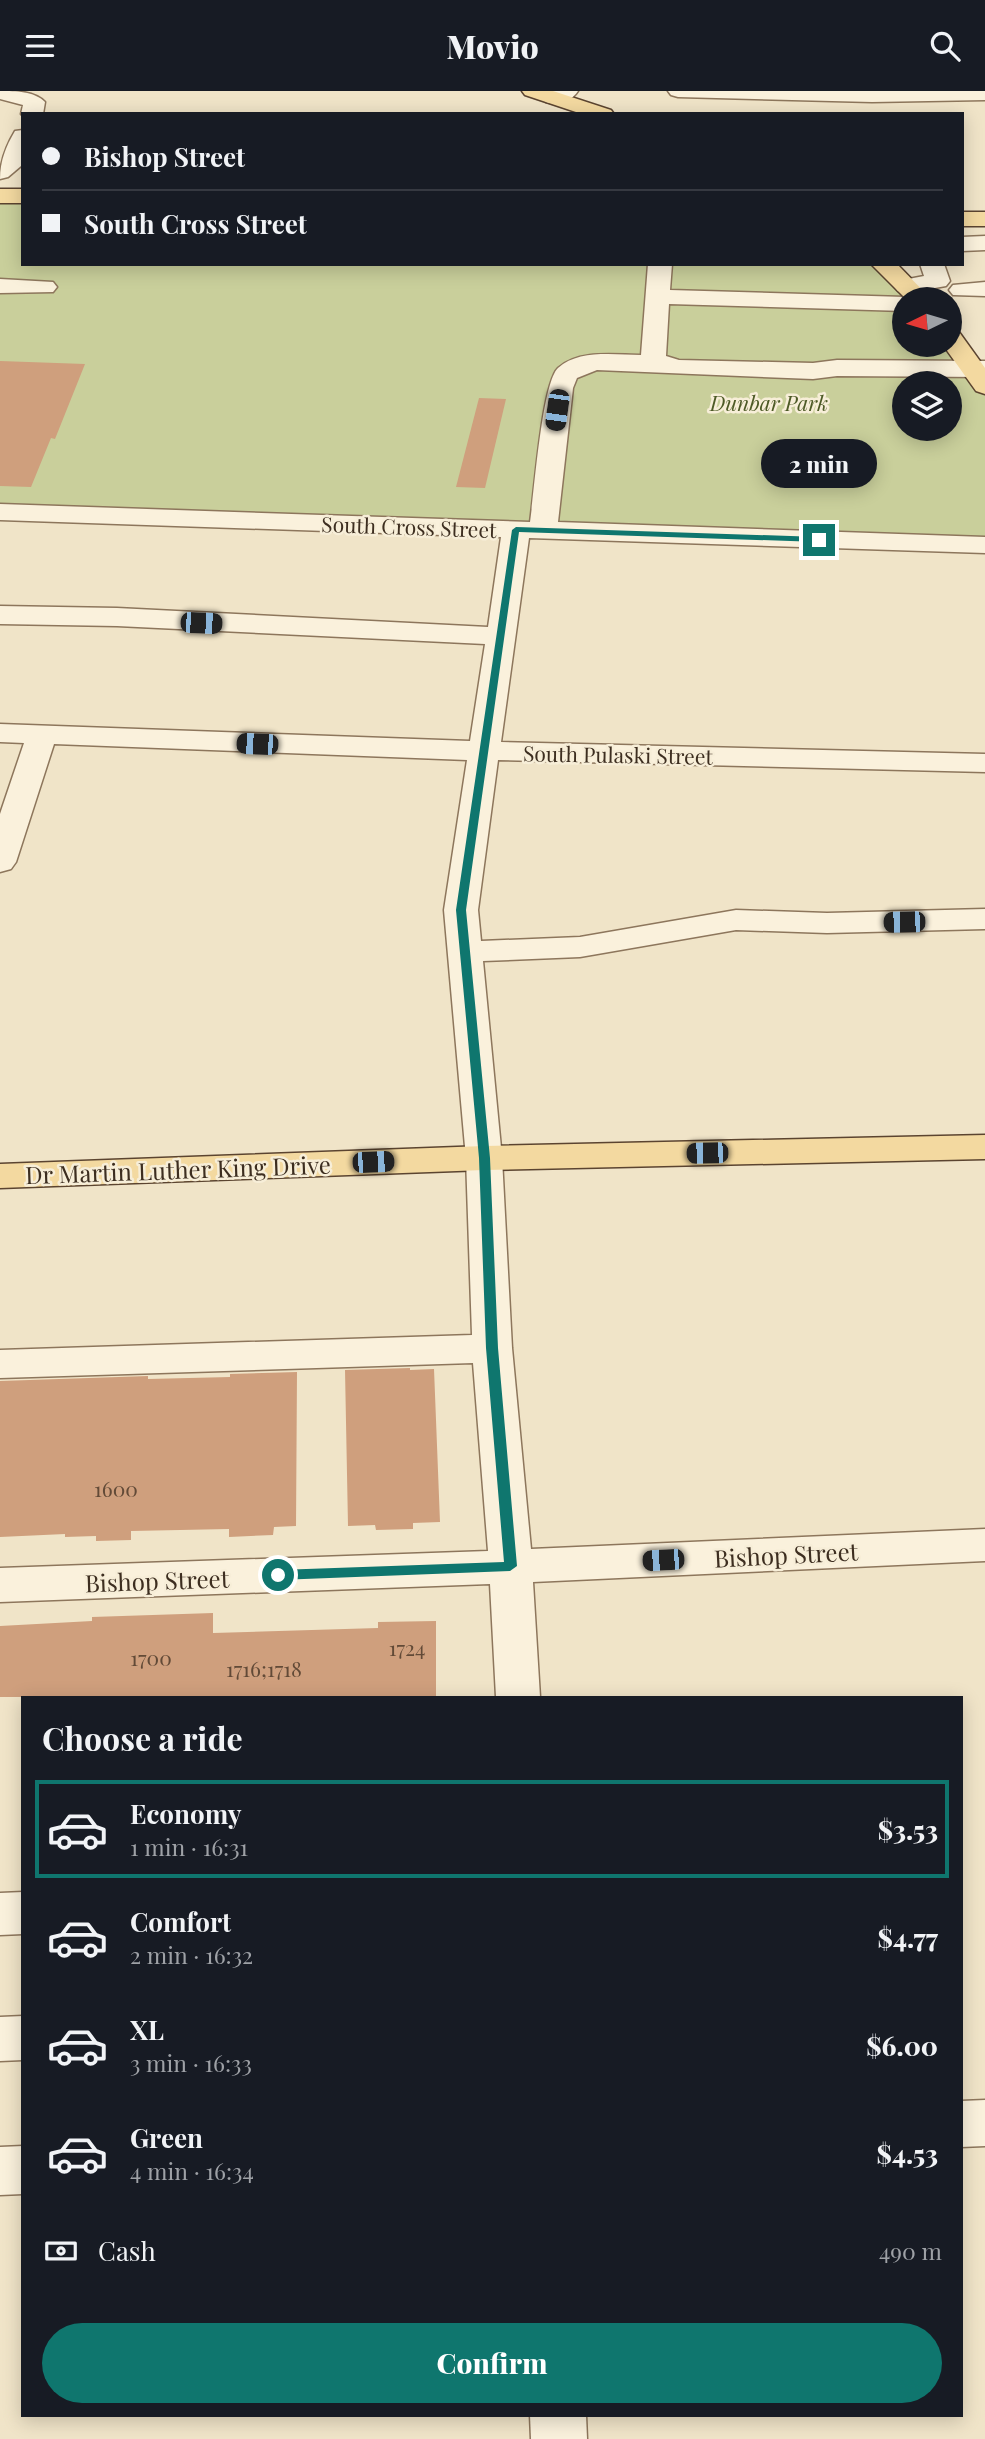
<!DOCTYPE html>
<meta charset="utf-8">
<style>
:root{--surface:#171b24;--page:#20242c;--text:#f1f3f6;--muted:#9ea1a6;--line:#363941;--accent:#0f766e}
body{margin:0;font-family:"Playfair Display",serif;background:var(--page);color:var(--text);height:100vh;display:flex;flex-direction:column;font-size:26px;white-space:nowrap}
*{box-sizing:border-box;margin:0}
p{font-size:23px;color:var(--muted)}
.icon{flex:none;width:38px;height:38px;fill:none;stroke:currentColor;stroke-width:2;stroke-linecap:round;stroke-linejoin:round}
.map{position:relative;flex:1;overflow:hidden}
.side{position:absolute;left:21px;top:1605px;width:942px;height:721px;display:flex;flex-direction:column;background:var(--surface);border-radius:0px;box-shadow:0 4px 18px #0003}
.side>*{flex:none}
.banner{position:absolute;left:21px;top:21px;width:943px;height:154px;border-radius:0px;box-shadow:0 4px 18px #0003;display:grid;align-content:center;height:154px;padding:0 21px;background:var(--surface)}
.needle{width:46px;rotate:265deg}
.tools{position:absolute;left:892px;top:196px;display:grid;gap:14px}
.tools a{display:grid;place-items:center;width:70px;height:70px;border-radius:50%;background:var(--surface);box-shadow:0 4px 18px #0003;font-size:35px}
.end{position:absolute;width:32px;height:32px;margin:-16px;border:9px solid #0f766e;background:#fff;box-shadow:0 0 0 4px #fff}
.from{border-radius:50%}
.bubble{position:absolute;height:49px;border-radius:24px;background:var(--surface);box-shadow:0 4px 18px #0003;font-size:23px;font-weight:800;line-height:49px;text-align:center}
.car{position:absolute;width:21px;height:42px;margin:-21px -10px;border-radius:9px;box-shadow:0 0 5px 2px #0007;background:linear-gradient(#222 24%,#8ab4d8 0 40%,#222 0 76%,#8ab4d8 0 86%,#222 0)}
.banner b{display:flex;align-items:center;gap:24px;height:66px;font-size:26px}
.banner b+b{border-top:2px solid var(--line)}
.banner i{width:18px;height:18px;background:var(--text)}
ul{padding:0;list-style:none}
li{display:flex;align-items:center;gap:21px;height:98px;margin:0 14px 10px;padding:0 7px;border:4px solid transparent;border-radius:0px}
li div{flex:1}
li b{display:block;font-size:26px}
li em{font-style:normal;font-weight:800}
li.current{border-color:var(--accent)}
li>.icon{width:63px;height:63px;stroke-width:1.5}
h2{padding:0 21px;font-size:32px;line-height:84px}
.pay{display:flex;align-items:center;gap:18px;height:77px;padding:0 21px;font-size:26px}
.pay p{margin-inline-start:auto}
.action{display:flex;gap:14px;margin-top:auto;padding:14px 21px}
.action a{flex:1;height:80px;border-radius:42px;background:var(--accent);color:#fff;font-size:28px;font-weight:800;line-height:80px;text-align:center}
header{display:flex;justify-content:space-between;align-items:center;height:91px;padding:0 21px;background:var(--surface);font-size:32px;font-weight:800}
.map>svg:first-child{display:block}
.green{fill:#c9cf9b;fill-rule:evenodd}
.building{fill:#cf9f7d}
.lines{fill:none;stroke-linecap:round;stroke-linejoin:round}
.minor-casing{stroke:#8d765c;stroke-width:3}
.major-casing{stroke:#5b4430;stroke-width:3}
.minor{fill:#faf1dc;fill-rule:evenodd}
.major{fill:#f3d9a0;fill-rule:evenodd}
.route{fill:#0f766e}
.labels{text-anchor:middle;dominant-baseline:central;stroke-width:5;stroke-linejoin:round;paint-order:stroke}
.far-park-label{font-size:21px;font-style:italic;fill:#4d5a26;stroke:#f7eed8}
.far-street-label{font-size:21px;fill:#3d2e20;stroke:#f7eed8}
.number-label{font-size:21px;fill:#624a37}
.street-label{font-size:24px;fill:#3d2e20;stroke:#f7eed8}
</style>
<header><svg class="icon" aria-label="menu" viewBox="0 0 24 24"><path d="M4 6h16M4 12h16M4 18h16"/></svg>Movio<svg class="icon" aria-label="search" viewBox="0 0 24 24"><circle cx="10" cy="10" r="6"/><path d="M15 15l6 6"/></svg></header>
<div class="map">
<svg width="985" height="2348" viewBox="0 0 985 2348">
<rect width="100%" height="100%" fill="#f0e4c8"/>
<path class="green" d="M0,104L23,105V173H878L918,208H905V254H950L985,302V454L0,421ZM905,292H950V338H905Z"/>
<g class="building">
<polygon points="0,270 85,273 55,348 51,347 31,396 0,395"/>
<polygon points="479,307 506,308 485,397 456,396"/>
<polygon points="410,1277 410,1279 434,1278 440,1431 413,1432 413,1438 376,1439 375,1434 348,1435 345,1279"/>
<polygon points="297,1281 296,1435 274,1436 273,1444 229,1446 229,1438 131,1440 131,1449 96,1450 96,1445 65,1446 65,1443 0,1446 0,1290 148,1285 148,1288 230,1286 230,1283"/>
<polygon points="213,1522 213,1542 378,1537 378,1531 436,1530 436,1606 0,1606 0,1535 92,1530 92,1526"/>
</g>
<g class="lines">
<defs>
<g id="minor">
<path d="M0,0C16,0 34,0 45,11L43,23H23V25L21,23L23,14L0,8Z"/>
<path d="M551,0H578C572,10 557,14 546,11L543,7Z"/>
<polygon points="668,0 985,0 985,9 872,11 678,6 671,4"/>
<path d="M23,39L21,75L8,86L0,88C0,70 6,55 15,40Z"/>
<polygon points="985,145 985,159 962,160 962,146"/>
<path d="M648,173H672L670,199L905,206L914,208H905V220L669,213L666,265L679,269L813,272L837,269L985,270V286L837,285L813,288L597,279L577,287L573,297L558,431L985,446V462L529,447L501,651L985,663V681L498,669L478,819L481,850L580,846L736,819L827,822L985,818V838L827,842L736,839L580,866L483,870L502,1067L512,1257L531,1458L985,1438V1470L533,1491L540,1606H496L490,1493L0,1511V1477L488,1460L473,1272L0,1287V1259L472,1244L466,1067L444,819L467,669L54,653L16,771L11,778L0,781V723L24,652L0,651V633L470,650L485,553L117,535L0,533V515L117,517L488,536L501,446L0,429V413L530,431C534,404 542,292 558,277C579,258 615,264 641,264Z"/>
<polygon points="920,173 944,173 950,190 946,195 906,202 898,200 894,195 898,190 924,185"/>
<polygon points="0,188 53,191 57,196 53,201 0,202"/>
<polygon points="985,191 985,205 953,204 949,199 953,194"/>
<polygon points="23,1801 23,1843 0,1844 0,1802"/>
<polygon points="23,1925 23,1969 0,1970 0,1926"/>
<polygon points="985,2009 985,2055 961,2056 961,2010"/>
<polygon points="23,2055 23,2103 0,2104 0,2056"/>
<polygon points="530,2324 586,2324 587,2348 531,2348"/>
</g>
<g id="major">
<polygon points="522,0 553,0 611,19 614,23 582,23 525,4"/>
<rect x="0" y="98" width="23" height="14"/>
<rect x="962" y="121" width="23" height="14"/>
<polygon points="871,173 897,173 931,208 906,208"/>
<polygon points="950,239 959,241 985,277 985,303 976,300 943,254 950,254"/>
<polygon points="985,1044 985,1068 484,1079 0,1097 0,1073 484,1055"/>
</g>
</defs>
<use href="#minor" class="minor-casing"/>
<use href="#major" class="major-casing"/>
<use href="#minor" class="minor"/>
<use href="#major" class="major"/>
</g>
<polygon class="route" points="516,436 819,446 823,449 819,451 519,441 466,819 490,1067 498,1257 517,1475 510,1480 278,1489 271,1484 278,1479 504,1471 486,1257 479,1067 456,819 512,439"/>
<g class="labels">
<g class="far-park-label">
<text x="769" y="311">Dunbar Park</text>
</g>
<g class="far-street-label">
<text transform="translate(409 435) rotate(2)">South Cross Street</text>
<text transform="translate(618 663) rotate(1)">South Pulaski Street</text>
</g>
<g class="number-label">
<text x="116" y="1397">1600</text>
<text x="407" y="1556">1724</text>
<text x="151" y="1566">1700</text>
<text x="264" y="1577">1716;1718</text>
</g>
<g class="street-label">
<text transform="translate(178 1078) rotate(-2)">Dr Martin Luther King Drive</text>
<text transform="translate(786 1463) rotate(-3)">Bishop Street</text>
<text transform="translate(157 1489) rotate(-2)">Bishop Street</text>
</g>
</g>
</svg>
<div class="tools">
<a><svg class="needle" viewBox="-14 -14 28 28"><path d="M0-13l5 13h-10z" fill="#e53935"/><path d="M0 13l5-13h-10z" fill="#9ea1a6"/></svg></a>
<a><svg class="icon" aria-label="layers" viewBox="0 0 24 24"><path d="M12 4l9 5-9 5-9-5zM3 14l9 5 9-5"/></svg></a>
</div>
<i class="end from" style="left:278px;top:1484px"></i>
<i class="end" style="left:819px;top:449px"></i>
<div class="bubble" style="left:761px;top:348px;width:116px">2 min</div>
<i class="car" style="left:557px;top:319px;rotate:188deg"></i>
<i class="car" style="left:201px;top:532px;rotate:92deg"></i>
<i class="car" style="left:257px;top:653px;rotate:272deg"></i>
<i class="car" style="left:904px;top:831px;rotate:269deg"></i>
<i class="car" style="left:707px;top:1062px;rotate:269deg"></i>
<i class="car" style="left:373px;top:1071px;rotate:88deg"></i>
<i class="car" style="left:663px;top:1469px;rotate:267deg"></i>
<div class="banner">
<b><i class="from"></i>Bishop Street</b>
<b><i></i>South Cross Street</b>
</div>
<section class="side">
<h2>Choose a ride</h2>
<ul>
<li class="current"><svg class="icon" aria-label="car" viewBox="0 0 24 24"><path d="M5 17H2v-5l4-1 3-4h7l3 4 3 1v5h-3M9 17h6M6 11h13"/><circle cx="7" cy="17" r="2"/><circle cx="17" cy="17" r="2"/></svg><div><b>Economy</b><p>1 min · 16:31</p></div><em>$3.53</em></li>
<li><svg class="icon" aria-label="car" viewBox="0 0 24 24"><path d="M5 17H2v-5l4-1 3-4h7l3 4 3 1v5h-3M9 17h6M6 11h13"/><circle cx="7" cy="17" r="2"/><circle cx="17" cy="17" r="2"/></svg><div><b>Comfort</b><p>2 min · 16:32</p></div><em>$4.77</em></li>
<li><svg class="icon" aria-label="car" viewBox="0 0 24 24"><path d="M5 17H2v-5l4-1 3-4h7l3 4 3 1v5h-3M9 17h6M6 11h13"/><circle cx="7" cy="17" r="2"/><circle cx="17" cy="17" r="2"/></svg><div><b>XL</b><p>3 min · 16:33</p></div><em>$6.00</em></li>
<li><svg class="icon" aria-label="car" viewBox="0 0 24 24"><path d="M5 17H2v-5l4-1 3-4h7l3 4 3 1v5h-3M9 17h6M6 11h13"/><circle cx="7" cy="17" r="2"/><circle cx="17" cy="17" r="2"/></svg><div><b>Green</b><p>4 min · 16:34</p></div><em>$4.53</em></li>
</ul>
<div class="pay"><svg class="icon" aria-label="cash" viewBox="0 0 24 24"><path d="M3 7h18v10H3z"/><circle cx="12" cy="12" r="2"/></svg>Cash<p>490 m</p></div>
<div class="action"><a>Confirm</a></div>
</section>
</div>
